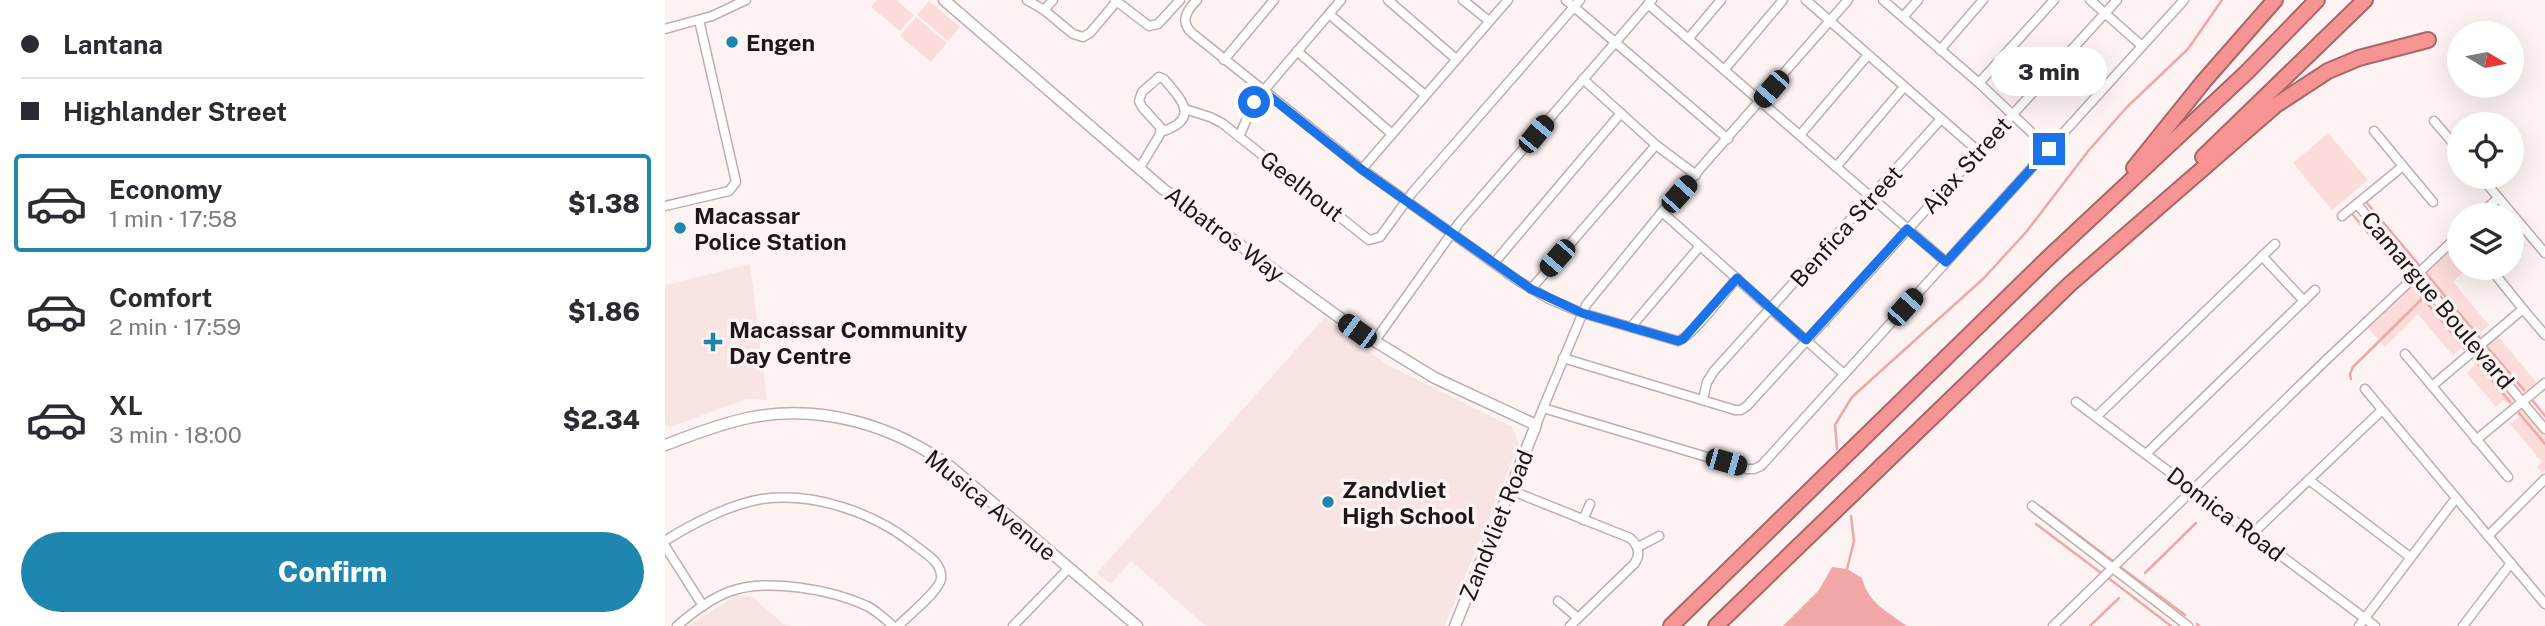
<!DOCTYPE html>
<meta charset="utf-8">
<style>
:root{--surface:#fff;--page:#f2f2f3;--text:#2b2b33;--muted:#7c7c81;--line:#e1e1e2;--accent:#1e86af}
body{margin:0;font-family:"Public Sans",sans-serif;background:var(--page);color:var(--text);height:100vh;display:flex;flex-direction:column;font-size:26px;white-space:nowrap}
*{box-sizing:border-box;margin:0}
p{font-size:23px;color:var(--muted)}
.icon{flex:none;width:38px;height:38px;fill:none;stroke:currentColor;stroke-width:2;stroke-linecap:round;stroke-linejoin:round}
.map{position:relative;flex:1;overflow:hidden}
.side{display:flex;flex-direction:column;background:var(--surface);width:665px}
.side>*{flex:none}
.top-card{display:grid;align-content:center;height:154px;padding:0 21px;background:var(--surface)}
.needle{width:46px;rotate:100deg}
.buttons{position:absolute;left:1782px;top:21px;display:grid;gap:14px}
.buttons a{display:grid;place-items:center;width:77px;height:77px;border-radius:50%;background:var(--surface);box-shadow:0 7px 28px #0002;font-size:35px}
.end{position:absolute;width:32px;height:32px;margin:-16px;border:9px solid #1a73e8;background:#fff;box-shadow:0 0 0 4px #fff}
.from{border-radius:50%}
.bubble{position:absolute;height:49px;border-radius:24px;background:var(--surface);box-shadow:0 7px 28px #0002;font-size:23px;font-weight:800;line-height:49px;text-align:center}
.car{position:absolute;width:21px;height:42px;margin:-21px -10px;border-radius:9px;box-shadow:0 0 5px 2px #0007;background:linear-gradient(#222 24%,#8ab4d8 0 40%,#222 0 76%,#8ab4d8 0 86%,#222 0)}
.top-card b{display:flex;align-items:center;gap:24px;height:66px;font-size:26px}
.top-card b+b{border-top:2px solid var(--line)}
.top-card i{width:18px;height:18px;background:var(--text)}
ul{padding:0;list-style:none}
li{display:flex;align-items:center;gap:21px;height:98px;margin:0 14px 10px;padding:0 7px;border:4px solid transparent;border-radius:7px}
li div{flex:1}
li b{display:block;font-size:26px}
li em{font-style:normal;font-weight:800}
li.active{border-color:var(--accent)}
li>.icon{width:63px;height:63px;stroke-width:1.5}
.cta{display:flex;gap:14px;margin-top:auto;padding:14px 21px}
.cta a{flex:1;height:80px;border-radius:42px;background:var(--accent);color:#fff;font-size:28px;font-weight:800;line-height:80px;text-align:center}
main{display:flex;flex:1;min-height:0}
.map>svg:first-child{display:block}
.built{fill:#f8e4e3}
.green{fill:#fbdcdb}
.water{fill:#f1a7a6}
.lines{fill:none;stroke-linecap:round;stroke-linejoin:round}
.stream{stroke:#f1a7a6;stroke-width:2.5}
.minor-casing{stroke:#c4acac;stroke-width:11}
.tertiary-casing{stroke:#c4acac;stroke-width:13}
.motorway-casing{stroke:#aa6767;stroke-width:18}
.minor{stroke:#fff;stroke-width:8}
.tertiary{stroke:#fff;stroke-width:10}
.motorway{stroke:#f69393;stroke-width:14}
.route{stroke:#1a73e8;stroke-width:9}
.poi-dot{fill:#1e86af;stroke:#fdf3f3;stroke-width:2.5}
.labels{text-anchor:middle;dominant-baseline:central;stroke-width:7;stroke-linejoin:round;paint-order:stroke}
.poi-label{font-size:23px;font-weight:bold;fill:#1e1616;stroke:#fdf3f3;text-anchor:start}
.street-label{font-size:23px;fill:#1e1616;stroke:#fdf3f3}
</style>
<main>
<section class="side">
<div class="top-card">
<b><i class="from"></i>Lantana</b>
<b><i></i>Highlander Street</b>
</div>
<ul>
<li class="active"><svg class="icon" aria-label="car" viewBox="0 0 24 24"><path d="M5 17H2v-5l4-1 3-4h7l3 4 3 1v5h-3M9 17h6M6 11h13"/><circle cx="7" cy="17" r="2"/><circle cx="17" cy="17" r="2"/></svg><div><b>Economy</b><p>1 min · 17:58</p></div><em>$1.38</em></li>
<li><svg class="icon" aria-label="car" viewBox="0 0 24 24"><path d="M5 17H2v-5l4-1 3-4h7l3 4 3 1v5h-3M9 17h6M6 11h13"/><circle cx="7" cy="17" r="2"/><circle cx="17" cy="17" r="2"/></svg><div><b>Comfort</b><p>2 min · 17:59</p></div><em>$1.86</em></li>
<li><svg class="icon" aria-label="car" viewBox="0 0 24 24"><path d="M5 17H2v-5l4-1 3-4h7l3 4 3 1v5h-3M9 17h6M6 11h13"/><circle cx="7" cy="17" r="2"/><circle cx="17" cy="17" r="2"/></svg><div><b>XL</b><p>3 min · 18:00</p></div><em>$2.34</em></li>
</ul>
<div class="cta"><a>Confirm</a></div>
</section>
<div class="map">
<svg width="1880" height="626" viewBox="0 0 1880 626">
<rect width="100%" height="100%" fill="#fdf3f3"/>
<g class="built">
<polygon points="85,264 102,400 82,399 5,427 0,425 0,285"/>
<polygon points="660,317 721,364 847,427 854,444 780,626 541,626 466,561 446,584 432,573"/>
<polygon points="70,596 86,596 121,626 23,626"/>
</g>
<g class="green">
<polygon points="212,0 231,0 249,15 235,31 206,7"/>
<polygon points="264,1 295,27 283,41 252,15"/>
<polygon points="251,17 282,43 266,62 235,36"/>
<polygon points="1663,133 1703,180 1667,210 1628,163"/>
<polygon points="1794,238 1794,268 1802,268 1788,282 1824,325 1815,333 1819,337 1815,340 1809,339 1756,274"/>
<polygon points="1750,279 1803,343 1804,347 1800,353 1796,348 1788,356 1753,314 1720,347 1701,326"/>
<polygon points="1833,336 1872,383 1861,393 1854,392 1821,353 1821,345"/>
<polygon points="1809,356 1815,357 1848,397 1849,400 1845,406 1839,400 1831,407 1802,373 1810,365 1805,359"/>
<polygon points="1857,410 1880,435 1880,470 1877,473 1872,467 1877,462 1845,424 1854,417 1850,412"/>
</g>
<path class="water" d="M1167,567L1182,569L1197,578C1203,603 1223,612 1242,626H1118L1154,590Z"/>
<g class="lines">
<g class="stream">
<polyline points="1702,203 1754,265"/>
<polyline points="1688,215 1741,278"/>
<polyline points="1760,272 1814,337"/>
<polyline points="1747,285 1800,349"/>
<polyline points="1823,348 1859,390"/>
<polyline points="1809,359 1845,402"/>
<polyline points="1686,379 1685,374 1688,367 1758,298"/>
<polyline points="1868,401 1880,416"/>
<polyline points="1854,413 1880,444"/>
<polyline points="1172,449 1170,425 1187,397 1319,278 1362,231 1424,150 1462,107 1523,49 1557,0"/>
<polyline points="1376,507 1449,562"/>
<polyline points="1371,524 1436,573"/>
<polyline points="1454,566 1520,615"/>
<polyline points="1182,569 1189,541 1186,516"/>
<polyline points="1480,573 1531,523"/>
<polyline points="1442,577 1506,626"/>
<polyline points="1532,624 1534,626"/>
<polyline points="1425,626 1454,598"/>
</g>
<defs>
<g id="minor">
<polyline points="362,0 379,10 388,0"/>
<polyline points="450,0 484,26 493,24 515,0"/>
<path d="M532,0C521,11 515,22 527,33L697,169L852,280L884,299L917,313L1013,341C1028,336 1060,292 1072,278"/>
<polyline points="723,0 791,59"/>
<polyline points="798,0 824,21"/>
<polyline points="901,0 1063,139"/>
<polyline points="1141,0 1313,151"/>
<polyline points="1218,0 1314,83 1384,149"/>
<polyline points="1425,0 1477,46"/>
<polyline points="983,4 1281,262"/>
<polyline points="379,10 408,34 418,37 425,33 452,1"/>
<polyline points="664,14 760,95"/>
<polyline points="1238,17 1253,0"/>
<polyline points="0,29 47,16 81,0"/>
<polyline points="1024,38 1056,0"/>
<polyline points="1275,50 1318,0"/>
<polyline points="632,51 727,134"/>
<polyline points="559,60 609,0"/>
<polyline points="1060,69 1118,0"/>
<polyline points="918,79 991,145 1031,175"/>
<polyline points="1314,83 1389,0"/>
<polyline points="520,109 545,117 557,123 704,240 715,237 747,193 915,0"/>
<polyline points="1769,121 1794,150"/>
<polyline points="1709,131 1738,166"/>
<polyline points="1135,135 1203,55"/>
<polyline points="574,137 589,102 676,0"/>
<polyline points="1171,167 1239,87"/>
<path d="M474,169L494,136L496,128L477,107L474,101L477,92L494,77L499,79C517,100 536,119 496,132"/>
<polyline points="697,169 843,0"/>
<polyline points="1816,177 1880,253"/>
<polyline points="1692,204 1880,429"/>
<polyline points="0,206 64,191 71,182 34,20"/>
<polyline points="997,212 1179,374"/>
<polyline points="1815,215 1833,198"/>
<polyline points="1677,216 1738,166 1768,202"/>
<polyline points="1597,256 1639,301"/>
<polyline points="829,263 956,113"/>
<polyline points="866,289 991,145"/>
<polyline points="1858,309 1880,335"/>
<polyline points="966,327 1035,246"/>
<polyline points="709,342 794,223 987,0"/>
<polyline points="1740,354 1767,386 1858,309 1829,273"/>
<polyline points="898,358 1070,410 1076,410 1082,406 1452,0"/>
<polyline points="1767,386 1843,477"/>
<polyline points="1700,389 1880,604"/>
<polyline points="1038,399 1042,382 1049,371 1276,119"/>
<polyline points="1411,402 1710,626"/>
<polyline points="878,408 1082,469 1089,469 1096,466 1519,0"/>
<polyline points="1431,417 1610,244"/>
<polyline points="871,425 921,305 997,212 1183,0"/>
<polyline points="1811,440 1880,383"/>
<polyline points="1481,454 1650,290"/>
<polyline points="1644,480 1745,557"/>
<path d="M845,490L965,538C974,546 976,555 969,564L905,626"/>
<polyline points="1367,506 1523,626"/>
<polyline points="918,520 925,504"/>
<polyline points="1587,534 1717,410"/>
<polyline points="1823,536 1880,479"/>
<path d="M0,541C26,524 66,504 97,499C149,492 207,512 247,543C258,552 278,562 276,579C274,591 243,616 233,626"/>
<polyline points="0,546 38,606"/>
<polyline points="973,547 994,536"/>
<polyline points="893,601 913,618"/>
<path d="M12,626C28,612 46,598 66,591C104,578 167,590 202,606C212,611 220,619 228,626"/>
<polyline points="348,626 404,568"/>
<polyline points="1388,626 1658,363 1794,235"/>
<polyline points="1694,626 1791,498"/>
<polyline points="1798,626 1846,563"/>
</g>
<g id="tertiary">
<polyline points="279,0 498,189 693,331 770,378 871,425 790,626"/>
<path d="M0,445C27,435 54,424 83,418C155,403 229,425 287,468L472,626"/>
</g>
<g id="motorway">
<polyline points="1538,157 1700,0"/>
<polyline points="1469,168 1539,81 1610,0"/>
<polyline points="1006,626 1381,260 1582,72 1652,0"/>
<polyline points="1051,626 1405,284 1611,105 1663,71 1694,58 1763,40"/>
</g>
</defs>
<use href="#minor" class="minor-casing"/>
<use href="#tertiary" class="tertiary-casing"/>
<use href="#motorway" class="motorway-casing"/>
<use href="#minor" class="minor"/>
<use href="#tertiary" class="tertiary"/>
<use href="#motorway" class="motorway"/>
</g>
<g class="lines">
<polyline class="route" points="589,102 598,91 696,169 866,289 917,313 1013,341 1018,339 1072,278 1141,340 1242,229 1281,262 1384,149"/>
</g>
<g class="poi-dot">
<circle cx="67" cy="42" r="7"/>
<circle cx="15" cy="228" r="7"/>
<path d="M44.5 331.5h7v7h7v7h-7v7h-7v-7h-7v-7h7z"/>
<circle cx="663" cy="502" r="7"/>
</g>
<g class="labels">
<g class="poi-label">
<text x="81" y="42">Engen</text>
<text x="29" y="215">Macassar<tspan x="29" dy="26">Police Station</tspan></text>
<text x="64" y="329">Macassar Community<tspan x="64" dy="26">Day Centre</tspan></text>
<text x="677" y="489">Zandvliet<tspan x="677" dy="26">High School</tspan></text>
</g>
<g class="street-label">
<text transform="translate(1301 165) rotate(-48)">Ajax Street</text>
<text transform="translate(637 186) rotate(38)">Geelhout</text>
<text transform="translate(1181 226) rotate(-48)">Benfica Street</text>
<text transform="translate(560 234) rotate(37)">Albatros Way</text>
<text transform="translate(1773 300) rotate(50)">Camargue Boulevard</text>
<text transform="translate(326 505) rotate(39)">Musica Avenue</text>
<text transform="translate(1561 514) rotate(37)">Domica Road</text>
<text transform="translate(831 525) rotate(-68)">Zandvliet Road</text>
</g>
</g>
</svg>
<div class="buttons">
<a><svg class="needle" viewBox="-14 -14 28 28"><path d="M0-13l5 13h-10z" fill="#e53935"/><path d="M0 13l5-13h-10z" fill="#7c7c81"/></svg></a>
<a><svg class="icon" aria-label="locate" viewBox="0 0 24 24"><circle cx="12" cy="12" r="6"/><path d="M12 2v4M12 18v4M2 12h4M18 12h4"/></svg></a>
<a><svg class="icon" aria-label="layers" viewBox="0 0 24 24"><path d="M12 4l9 5-9 5-9-5zM3 14l9 5 9-5"/></svg></a>
</div>
<i class="end from" style="left:589px;top:102px"></i>
<i class="end" style="left:1384px;top:149px"></i>
<div class="bubble" style="left:1326px;top:47px;width:116px">3 min</div>
<i class="car" style="left:1106px;top:89px;rotate:221deg"></i>
<i class="car" style="left:871px;top:134px;rotate:40deg"></i>
<i class="car" style="left:1014px;top:194px;rotate:42deg"></i>
<i class="car" style="left:892px;top:258px;rotate:221deg"></i>
<i class="car" style="left:1240px;top:307px;rotate:42deg"></i>
<i class="car" style="left:692px;top:331px;rotate:306deg"></i>
<i class="car" style="left:1061px;top:462px;rotate:106deg"></i>
</div>
</main>
